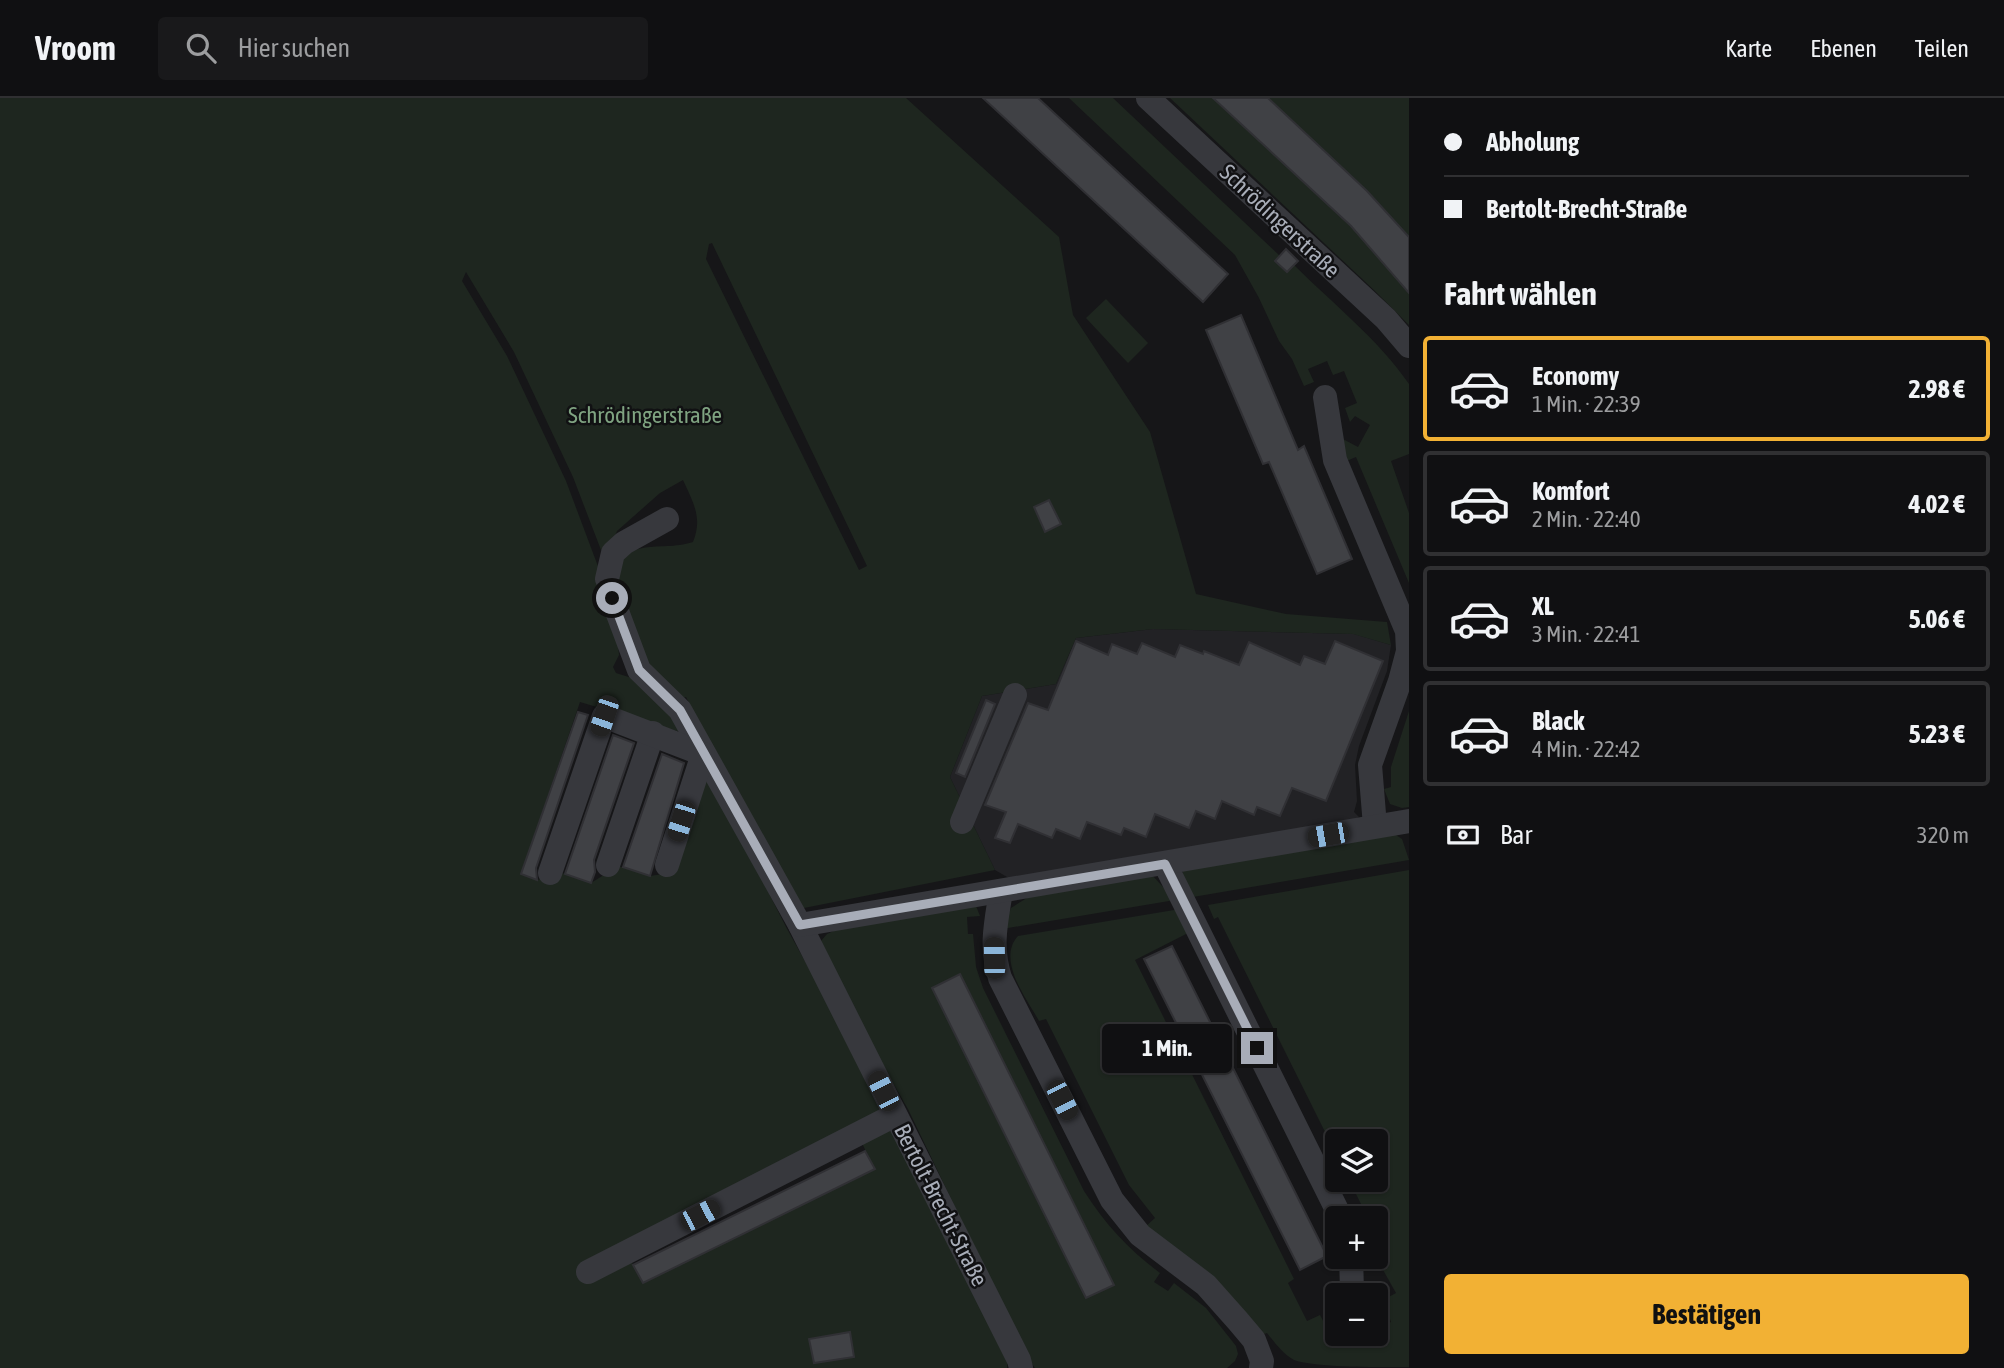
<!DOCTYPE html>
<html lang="de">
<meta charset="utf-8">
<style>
:root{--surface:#101012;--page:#19191b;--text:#f1f3f6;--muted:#9c9d9f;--line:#303032;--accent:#f2b134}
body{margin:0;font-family:"Asap Condensed",sans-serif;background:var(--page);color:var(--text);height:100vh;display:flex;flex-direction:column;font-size:26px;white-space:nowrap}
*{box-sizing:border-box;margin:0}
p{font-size:23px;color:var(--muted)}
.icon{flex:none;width:38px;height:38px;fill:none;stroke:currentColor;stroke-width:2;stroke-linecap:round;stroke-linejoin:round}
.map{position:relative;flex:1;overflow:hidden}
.sheet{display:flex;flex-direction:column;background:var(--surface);width:595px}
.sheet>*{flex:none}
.hud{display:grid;align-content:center;height:154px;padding:0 35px;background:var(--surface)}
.tools{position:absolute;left:1325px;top:1031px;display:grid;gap:14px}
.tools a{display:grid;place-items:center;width:63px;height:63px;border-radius:7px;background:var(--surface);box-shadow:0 2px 5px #0004,0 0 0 2px var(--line);font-size:35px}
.end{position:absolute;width:32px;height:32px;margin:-16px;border:9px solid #a8adb8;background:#111;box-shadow:0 0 0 4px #111}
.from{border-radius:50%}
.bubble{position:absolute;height:49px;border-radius:7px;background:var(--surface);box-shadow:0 2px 5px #0004,0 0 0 2px var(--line);font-size:23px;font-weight:700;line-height:49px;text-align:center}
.car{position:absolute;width:21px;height:42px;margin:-21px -10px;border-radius:9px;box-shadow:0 0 5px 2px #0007;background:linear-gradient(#222 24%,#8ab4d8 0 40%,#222 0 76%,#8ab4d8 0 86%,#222 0)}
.hud b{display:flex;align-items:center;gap:24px;height:66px;font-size:26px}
.hud b+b{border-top:2px solid var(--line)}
.hud i{width:18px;height:18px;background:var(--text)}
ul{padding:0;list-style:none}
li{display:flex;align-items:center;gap:21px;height:105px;margin:0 14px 10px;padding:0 21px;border:4px solid var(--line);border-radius:7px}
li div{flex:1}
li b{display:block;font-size:26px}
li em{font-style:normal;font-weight:700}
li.active{border-color:var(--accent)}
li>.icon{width:63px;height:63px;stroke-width:1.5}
h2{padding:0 35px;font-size:32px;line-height:84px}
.pay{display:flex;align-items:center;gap:18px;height:77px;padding:0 35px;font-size:26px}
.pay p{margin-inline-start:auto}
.primary-button{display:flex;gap:14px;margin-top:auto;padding:14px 35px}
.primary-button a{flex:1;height:80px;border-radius:7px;background:var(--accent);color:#111;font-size:28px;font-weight:700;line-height:80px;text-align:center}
header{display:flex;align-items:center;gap:42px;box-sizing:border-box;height:98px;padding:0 35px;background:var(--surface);border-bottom:2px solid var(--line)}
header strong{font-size:33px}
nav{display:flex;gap:38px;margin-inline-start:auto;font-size:24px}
.search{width:490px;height:63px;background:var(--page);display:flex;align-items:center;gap:18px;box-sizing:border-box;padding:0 24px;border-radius:7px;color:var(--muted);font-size:26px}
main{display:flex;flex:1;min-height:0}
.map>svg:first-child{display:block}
.built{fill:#222225}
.green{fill:#1e261f;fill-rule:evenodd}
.building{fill:#404145;stroke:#303034;stroke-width:2}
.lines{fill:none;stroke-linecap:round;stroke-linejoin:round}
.minor{stroke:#37383d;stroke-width:24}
.route{stroke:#a8adb8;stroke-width:9}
.labels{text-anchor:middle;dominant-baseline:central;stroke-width:5;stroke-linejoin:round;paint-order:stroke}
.street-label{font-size:23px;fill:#a8adb8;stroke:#111113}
.park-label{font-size:23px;fill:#7fa381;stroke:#111113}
</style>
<header>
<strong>Vroom</strong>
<div class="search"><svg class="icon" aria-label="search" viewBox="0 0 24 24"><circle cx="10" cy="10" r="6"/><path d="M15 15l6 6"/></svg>Hier suchen</div>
<nav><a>Karte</a><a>Ebenen</a><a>Teilen</a></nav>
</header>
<main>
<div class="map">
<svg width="1409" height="1270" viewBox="0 0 1409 1270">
<rect width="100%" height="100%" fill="#161618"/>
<polygon class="built" points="1153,531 1354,536 1391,547 1387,573 1359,648 1355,667 1357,703 1354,714 1359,719 1353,723 1014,783 995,772 950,679 982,598 1056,586 1076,540"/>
<g class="green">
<path d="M0,0H906L1059,139L1073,217L1150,334L1196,496L1286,516L1387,524L1391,547L1353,536L1153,531L1076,540L1056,586L982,598L950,679L995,772L799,811L686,599L678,602L658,582L629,535L623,504L613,479C630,436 656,455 693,444C703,420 693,404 683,382L660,395L617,433L607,455L601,452L573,379L514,254L466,174L462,183L507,258L566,383L599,471L617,537L619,557L613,569L616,575L638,582L687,636L580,604L521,776L537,782L562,775L591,785L618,768L650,778L669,775L705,677L710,679L786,829L890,1016L627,1155L643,1185L874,1071L862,1045L896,1027L1008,1261L1007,1270H0ZM712,145L867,468L859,472L706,161L709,146Z"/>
<path d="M1069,0H1113L1280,158L1275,163L1286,174L1294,167C1332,205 1378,241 1409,286V356L1391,363L1409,415V485L1356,359L1344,364L1341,340L1358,349L1370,327L1355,318L1350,324L1345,310L1357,305L1344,273L1333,277L1327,263L1308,271L1314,284L1304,288L1292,261L1279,243L1259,200L1235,157Z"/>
<polygon points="1170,0 1213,0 1338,116 1363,89 1268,0 1409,0 1409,227 1375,193"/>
<polygon points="1106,201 1148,245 1128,265 1086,220"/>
<polygon points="1409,613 1409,709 1402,710 1390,706 1384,691 1391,689 1391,669"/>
<polygon points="1393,735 1402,741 1409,762 1187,800 1181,791 1183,772"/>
<path d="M1409,772V1269C1380,1269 1318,1270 1294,1262C1283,1256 1275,1245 1267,1235L1261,1237L1145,1129L1155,1120L1129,1087L1046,921L1039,923C1027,901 996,862 1018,838L1180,811L1188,835L1135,862L1294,1181L1288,1185L1307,1223L1320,1217L1330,1236L1337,1233V1236H1347L1351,1243L1367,1236H1376V1231L1391,1224L1383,1202L1396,1195L1378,1163L1365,1169L1368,1162L1385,1152L1376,1134V1120H1368L1349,1082H1376V1043H1337V1058L1218,819L1214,821L1208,807Z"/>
<polygon points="1152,777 1175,802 1002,831 1011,810 1030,798"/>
<path d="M976,808L980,818L967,819L968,836H973L976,869L983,890L1084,1093C1105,1126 1128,1151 1160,1175L1154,1184L1168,1193L1174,1185L1206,1210L1236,1248L1238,1256L1235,1263L1227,1270H1035L1026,1257L908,1011L824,867L821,843L827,836L840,830Z"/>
</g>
<g class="building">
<polygon points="983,0 1038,0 1228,176 1203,204"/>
<polygon points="1213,0 1268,0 1367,93 1409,139 1409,195 1351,128"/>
<polygon points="1286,151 1298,163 1287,174 1275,163"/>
<polygon points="1241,217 1298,352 1304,348 1352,461 1317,476 1269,364 1263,366 1206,232"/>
<polygon points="1049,402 1061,426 1045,434 1034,409"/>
<polygon points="1076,543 1108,557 1112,546 1137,556 1142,545 1175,559 1180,547 1203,556 1204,553 1239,567 1249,544 1300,567 1304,558 1325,566 1335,543 1383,563 1326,703 1292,690 1280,718 1257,709 1254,717 1222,703 1215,721 1196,713 1189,730 1155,716 1146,739 1124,730 1121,737 1087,724 1080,741 1056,731 1052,740 1018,726 1010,745 995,740 1006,714 985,707 1028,605 1048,612"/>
<polygon points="986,602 995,606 965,679 956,675"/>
<polygon points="578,614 588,617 536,770 537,782 521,776"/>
<polygon points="613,637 634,645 594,762 595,774 591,785 565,776"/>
<polygon points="662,656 684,665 650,778 623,769"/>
<polygon points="1172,848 1327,1158 1300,1172 1144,861"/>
<polygon points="960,876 1114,1187 1086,1200 932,890"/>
<polygon points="865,1053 875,1071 643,1185 633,1167"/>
<polygon points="850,1234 854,1259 814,1265 809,1241"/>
</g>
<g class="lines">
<g class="minor">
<polyline points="1148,0 1386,221 1409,248"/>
<polyline points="1325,299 1335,362 1407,533 1408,553 1400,583 1370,667 1375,728"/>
<polyline points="607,481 613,455 624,445 667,421"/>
<polyline points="612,500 639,572 680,612 800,827 1019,1262 1021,1270"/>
<polyline points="962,724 1015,597"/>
<polyline points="1165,766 1341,1120"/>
<polyline points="608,767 653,635"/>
<polyline points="550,775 604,618 703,656 667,767"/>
<path d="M1001,793C996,825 990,848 1000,880L1112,1102L1140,1137L1206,1187L1238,1223L1254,1242L1262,1263L1261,1270"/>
<polyline points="800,827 1409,723"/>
<polyline points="1351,1158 1352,1193"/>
<polyline points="588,1174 895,1017"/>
</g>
</g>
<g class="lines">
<polyline class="route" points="612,500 639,572 680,612 800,827 1165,766 1257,950"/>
</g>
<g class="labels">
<g class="street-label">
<text transform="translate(1280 123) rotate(43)">Schrödingerstraße</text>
<text transform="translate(941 1107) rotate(63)">Bertolt-Brecht-Straße</text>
</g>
<g class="park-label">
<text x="645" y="317">Schrödingerstraße</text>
</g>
</g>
</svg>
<div class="tools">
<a><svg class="icon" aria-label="layers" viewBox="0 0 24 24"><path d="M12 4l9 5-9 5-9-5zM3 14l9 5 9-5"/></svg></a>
<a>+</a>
<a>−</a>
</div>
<i class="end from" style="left:612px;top:500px"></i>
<i class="end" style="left:1257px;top:950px"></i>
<div class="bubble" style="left:1102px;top:926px;width:130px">1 Min.</div>
<i class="car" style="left:604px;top:618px;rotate:199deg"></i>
<i class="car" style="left:681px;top:723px;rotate:198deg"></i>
<i class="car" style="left:1328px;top:737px;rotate:260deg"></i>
<i class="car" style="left:994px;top:860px;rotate:359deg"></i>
<i class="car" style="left:883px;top:993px;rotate:333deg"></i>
<i class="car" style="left:1062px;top:1002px;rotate:153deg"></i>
<i class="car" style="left:700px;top:1117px;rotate:63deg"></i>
</div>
<section class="sheet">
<div class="hud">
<b><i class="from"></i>Abholung</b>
<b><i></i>Bertolt-Brecht-Straße</b>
</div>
<h2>Fahrt wählen</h2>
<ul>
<li class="active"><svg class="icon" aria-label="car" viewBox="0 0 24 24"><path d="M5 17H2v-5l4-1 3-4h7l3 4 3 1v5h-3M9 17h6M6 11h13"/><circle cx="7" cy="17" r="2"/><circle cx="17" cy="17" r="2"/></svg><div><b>Economy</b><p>1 Min. · 22:39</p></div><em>2.98 €</em></li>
<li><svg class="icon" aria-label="car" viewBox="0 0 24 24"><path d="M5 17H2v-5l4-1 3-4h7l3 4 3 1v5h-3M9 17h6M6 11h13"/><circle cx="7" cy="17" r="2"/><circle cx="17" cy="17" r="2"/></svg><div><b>Komfort</b><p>2 Min. · 22:40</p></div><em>4.02 €</em></li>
<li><svg class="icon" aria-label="car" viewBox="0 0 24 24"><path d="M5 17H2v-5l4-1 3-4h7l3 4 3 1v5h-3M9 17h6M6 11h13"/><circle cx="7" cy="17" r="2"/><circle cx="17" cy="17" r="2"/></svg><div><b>XL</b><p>3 Min. · 22:41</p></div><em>5.06 €</em></li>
<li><svg class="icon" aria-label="car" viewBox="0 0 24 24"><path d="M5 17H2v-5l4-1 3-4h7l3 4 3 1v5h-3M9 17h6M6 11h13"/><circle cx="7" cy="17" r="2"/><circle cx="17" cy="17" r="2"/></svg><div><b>Black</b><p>4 Min. · 22:42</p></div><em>5.23 €</em></li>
</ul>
<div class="pay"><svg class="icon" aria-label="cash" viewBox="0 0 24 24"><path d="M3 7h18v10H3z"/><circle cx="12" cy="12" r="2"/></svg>Bar<p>320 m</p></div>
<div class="primary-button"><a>Bestätigen</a></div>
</section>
</main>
